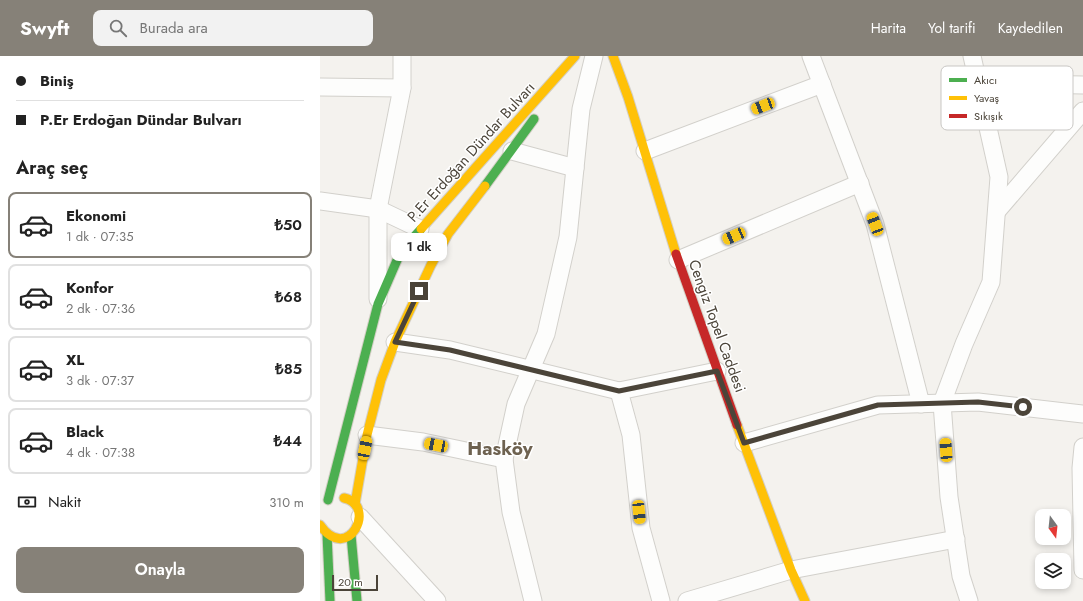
<!DOCTYPE html>
<html lang="tr">
<meta charset="utf-8">
<style>
:root{--surface:#fff;--page:#f2f2f2;--text:#222;--muted:#767676;--line:#e0e0e0;--accent:#868178}
body{margin:0;font-family:Jost,sans-serif;background:var(--page);color:var(--text);height:100vh;display:flex;flex-direction:column;font-size:15px;white-space:nowrap}
*{box-sizing:border-box;margin:0}
p{font-size:13px;color:var(--muted)}
.icon{flex:none;width:22px;height:22px;fill:none;stroke:currentColor;stroke-width:2;stroke-linecap:round;stroke-linejoin:round}
.map{position:relative;flex:1;overflow:hidden}
.details{display:flex;flex-direction:column;background:var(--surface);width:320px}
.details>*{flex:none}
.banner{display:grid;align-content:center;height:88px;padding:0 16px;background:var(--surface)}
.needle{width:26px;rotate:165deg}
.controls{position:absolute;left:715px;top:453px;display:grid;gap:8px}
.controls a{display:grid;place-items:center;width:36px;height:36px;border-radius:8px;background:var(--surface);box-shadow:0 2px 6px #0003;font-size:20px}
.scale{position:absolute;left:12px;bottom:10px;width:46px;box-sizing:border-box;padding-left:4px;border:2px solid #4b4439;border-top:0;font-size:11px;line-height:14px;white-space:nowrap;color:#4b4439;-webkit-text-stroke:3px #fff;paint-order:stroke}
.end{position:absolute;width:18px;height:18px;margin:-9px;border:5px solid #4b4439;background:#fff;box-shadow:0 0 0 2px #fff}
.from{border-radius:50%}
.bubble{position:absolute;height:28px;border-radius:8px;background:var(--surface);box-shadow:0 2px 6px #0003;font-size:13px;font-weight:600;line-height:28px;text-align:center}
.car{position:absolute;width:12px;height:24px;margin:-12px -6px;border-radius:5px;box-shadow:0 0 3px 1px #0007;background:linear-gradient(#f5c518 24%,#345 0 40%,#f5c518 0 76%,#345 0 86%,#f5c518 0)}
.banner b{display:flex;align-items:center;gap:14px;height:38px;font-size:15px}
.banner b+b{border-top:1px solid var(--line)}
.banner i{width:10px;height:10px;background:var(--text)}
ul{padding:0;list-style:none}
li{display:flex;align-items:center;gap:12px;height:66px;margin:0 8px 6px;padding:0 8px;border:2px solid var(--line);border-radius:8px}
li div{flex:1}
li b{display:block;font-size:15px}
li em{font-style:normal;font-weight:600}
li.current{border-color:var(--accent)}
li>.icon{width:36px;height:36px;stroke-width:1.5}
h2{padding:0 16px;font-size:18px;line-height:48px}
.pay{display:flex;align-items:center;gap:10px;height:44px;padding:0 16px;font-size:15px}
.pay p{margin-inline-start:auto}
.button{display:flex;gap:8px;margin-top:auto;padding:8px 16px}
.button a{flex:1;height:46px;border-radius:8px;background:var(--accent);color:#fff;font-size:16px;font-weight:600;line-height:46px;text-align:center}
header{display:flex;align-items:center;gap:24px;box-sizing:border-box;height:56px;padding:0 20px;background:var(--accent);color:#fff}
header strong{font-size:19px}
nav{display:flex;gap:22px;margin-inline-start:auto;font-size:14px}
.search{width:280px;height:36px;background:var(--page);display:flex;align-items:center;gap:10px;box-sizing:border-box;padding:0 14px;border-radius:8px;color:var(--muted);font-size:15px}
main{display:flex;flex:1;min-height:0}
.map>svg:first-child{display:block}
.lines{fill:none;stroke-linecap:round;stroke-linejoin:round}
.street-casing{stroke:#d2d0cb;stroke-width:19}
.fast-casing{stroke:#d3cfc5;stroke-width:11}
.slow-casing{stroke:#d3cfc5;stroke-width:11}
.jam-casing{stroke:#d3cfc5;stroke-width:11}
.street{stroke:#fdfdfc;stroke-width:17}
.fast{stroke:#4caf50;stroke-width:9}
.slow{stroke:#ffc107;stroke-width:9}
.jam{stroke:#c62828;stroke-width:9}
.route{stroke:#4b4439;stroke-width:5}
.labels{text-anchor:middle;dominant-baseline:central;stroke-width:3;stroke-linejoin:round;paint-order:stroke}
.street-label{font-size:15px;fill:#4b4439;stroke:#fff}
.district-label{font-size:19px;font-weight:bold;fill:#6e6250;stroke:#fff}
.key{fill:#fff;stroke:#c9c7c4;stroke-width:1}
.key-label{font-size:11px;fill:#4b4439}
</style>
<header>
<strong>Swyft</strong>
<div class="search"><svg class="icon" aria-label="search" viewBox="0 0 24 24"><circle cx="10" cy="10" r="6"/><path d="M15 15l6 6"/></svg>Burada ara</div>
<nav><a>Harita</a><a>Yol tarifi</a><a>Kaydedilen</a></nav>
</header>
<main>
<section class="details">
<div class="banner">
<b><i class="from"></i>Biniş</b>
<b><i></i>P.Er Erdoğan Dündar Bulvarı</b>
</div>
<h2>Araç seç</h2>
<ul>
<li class="current"><svg class="icon" aria-label="car" viewBox="0 0 24 24"><path d="M5 17H2v-5l4-1 3-4h7l3 4 3 1v5h-3M9 17h6M6 11h13"/><circle cx="7" cy="17" r="2"/><circle cx="17" cy="17" r="2"/></svg><div><b>Ekonomi</b><p>1 dk · 07:35</p></div><em>₺50</em></li>
<li><svg class="icon" aria-label="car" viewBox="0 0 24 24"><path d="M5 17H2v-5l4-1 3-4h7l3 4 3 1v5h-3M9 17h6M6 11h13"/><circle cx="7" cy="17" r="2"/><circle cx="17" cy="17" r="2"/></svg><div><b>Konfor</b><p>2 dk · 07:36</p></div><em>₺68</em></li>
<li><svg class="icon" aria-label="car" viewBox="0 0 24 24"><path d="M5 17H2v-5l4-1 3-4h7l3 4 3 1v5h-3M9 17h6M6 11h13"/><circle cx="7" cy="17" r="2"/><circle cx="17" cy="17" r="2"/></svg><div><b>XL</b><p>3 dk · 07:37</p></div><em>₺85</em></li>
<li><svg class="icon" aria-label="car" viewBox="0 0 24 24"><path d="M5 17H2v-5l4-1 3-4h7l3 4 3 1v5h-3M9 17h6M6 11h13"/><circle cx="7" cy="17" r="2"/><circle cx="17" cy="17" r="2"/></svg><div><b>Black</b><p>4 dk · 07:38</p></div><em>₺44</em></li>
</ul>
<div class="pay"><svg class="icon" aria-label="cash" viewBox="0 0 24 24"><path d="M3 7h18v10H3z"/><circle cx="12" cy="12" r="2"/></svg>Nakit<p>310 m</p></div>
<div class="button"><a>Onayla</a></div>
</section>
<div class="map">
<svg width="763" height="545" viewBox="0 0 763 545">
<rect width="100%" height="100%" fill="#f4f2ee"/>
<g class="lines">
<defs>
<g id="street">
<polyline points="491,0 555,168 601,348"/>
<polyline points="658,27 763,29"/>
<polyline points="0,31 82,32"/>
<polyline points="192,95 255,112"/>
<polyline points="325,95 502,28"/>
<polyline points="0,145 58,153 100,173"/>
<polyline points="677,155 763,55"/>
<polyline points="358,204 540,127"/>
<polyline points="58,243 58,153 82,32 82,0"/>
<polyline points="75,286 130,294 299,335 397,315"/>
<polyline points="299,335 311,379 321,472 341,545"/>
<polyline points="47,379 103,386 184,403"/>
<polyline points="424,387 558,349 658,346 763,358"/>
<polyline points="763,391 761,412 763,514"/>
<polyline points="40,461 117,545"/>
<polyline points="213,545 191,456 184,403 196,348 226,278 248,181 261,53 274,0"/>
<polyline points="367,545 471,514 636,483"/>
<polyline points="649,545 641,520 629,441 622,347 644,288 671,226 679,121 652,0"/>
</g>
<g id="fast">
<polyline points="165,130 214,63"/>
<polyline points="8,444 58,248 81,195 101,173"/>
<polyline points="7,478 10,545"/>
<polyline points="31,479 37,545"/>
</g>
<g id="slow">
<polyline points="293,0 308,41 356,198"/>
<polyline points="101,173 255,0"/>
<polyline points="417,369 471,514 485,545"/>
<polyline points="35,448 47,379 61,324 75,286 111,209 128,178 165,130"/>
<path d="M0,469C28,509 58,449 24,442"/>
</g>
<polyline id="jam" points="356,198 417,369"/>
</defs>
<use href="#street" class="street-casing"/>
<use href="#fast" class="fast-casing"/>
<use href="#slow" class="slow-casing"/>
<use href="#jam" class="jam-casing"/>
<use href="#street" class="street"/>
<use href="#fast" class="fast"/>
<use href="#slow" class="slow"/>
<use href="#jam" class="jam"/>
</g>
<g class="lines">
<polyline class="route" points="99,235 75,286 130,294 299,335 397,315 424,387 558,349 658,346 703,351"/>
</g>
<g class="labels">
<g class="street-label">
<text transform="translate(151 96) rotate(-48)">P.Er Erdoğan Dündar Bulvarı</text>
<text transform="translate(397 270) rotate(70)">Cengiz Topel Caddesi</text>
</g>
<g class="district-label">
<text x="180" y="392">Hasköy</text>
</g>
</g>
<rect x="621" y="10" width="132" height="64" rx="6" class="key"/>
<rect x="629" y="22" width="18" height="4" fill="#4caf50"/>
<rect x="629" y="40" width="18" height="4" fill="#ffc107"/>
<rect x="629" y="58" width="18" height="4" fill="#c62828"/>
<g class="key-label">
<text x="654" y="28">Akıcı</text>
<text x="654" y="46">Yavaş</text>
<text x="654" y="64">Sıkışık</text>
</g>
</svg>
<div class="controls">
<a><svg class="needle" viewBox="-14 -14 28 28"><path d="M0-13l5 13h-10z" fill="#e53935"/><path d="M0 13l5-13h-10z" fill="#767676"/></svg></a>
<a><svg class="icon" aria-label="layers" viewBox="0 0 24 24"><path d="M12 4l9 5-9 5-9-5zM3 14l9 5 9-5"/></svg></a>
</div>
<div class="scale">20 m</div>
<i class="end from" style="left:703px;top:351px"></i>
<i class="end" style="left:99px;top:235px"></i>
<div class="bubble" style="left:71px;top:177px;width:56px">1 dk</div>
<i class="car" style="left:443px;top:50px;rotate:249deg"></i>
<i class="car" style="left:555px;top:168px;rotate:339deg"></i>
<i class="car" style="left:414px;top:180px;rotate:247deg"></i>
<i class="car" style="left:116px;top:389px;rotate:281deg"></i>
<i class="car" style="left:45px;top:392px;rotate:11deg"></i>
<i class="car" style="left:626px;top:394px;rotate:356deg"></i>
<i class="car" style="left:319px;top:456px;rotate:174deg"></i>
</div>
</main>
